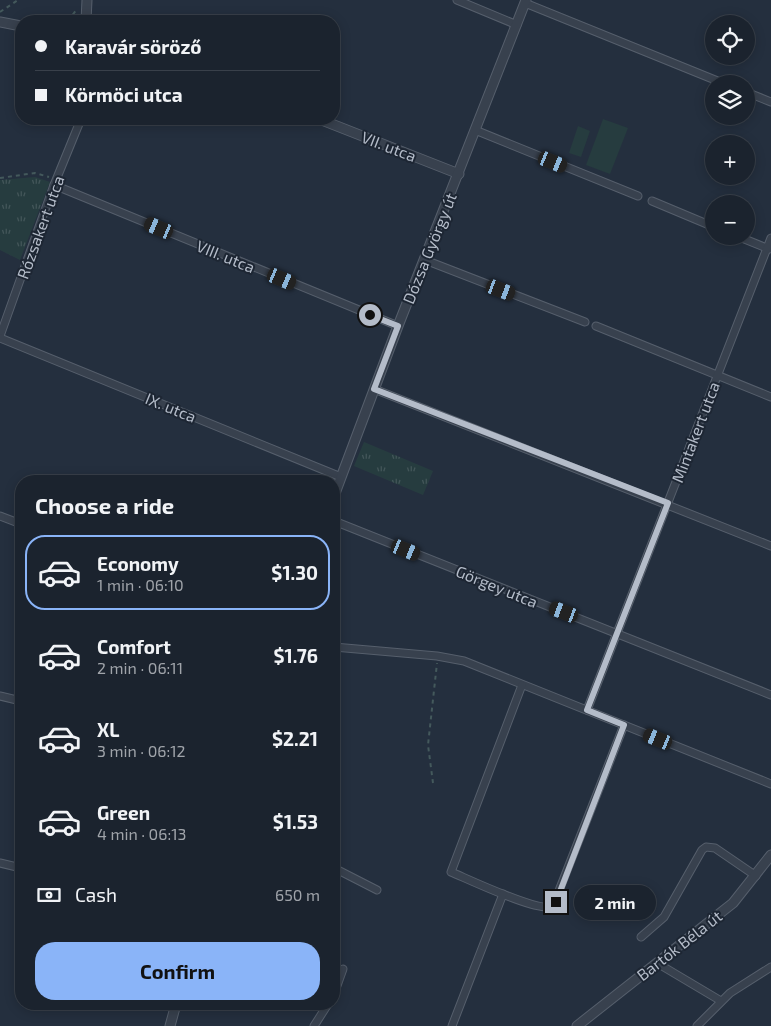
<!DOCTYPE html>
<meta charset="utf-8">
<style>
:root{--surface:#1b232e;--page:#282f3a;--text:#f1f3f6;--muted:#a0a4aa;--line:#39404a;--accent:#8ab4f8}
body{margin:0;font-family:"Exo 2",sans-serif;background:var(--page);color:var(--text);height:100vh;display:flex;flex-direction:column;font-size:19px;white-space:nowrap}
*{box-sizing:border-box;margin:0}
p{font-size:16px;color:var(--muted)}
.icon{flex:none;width:28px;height:28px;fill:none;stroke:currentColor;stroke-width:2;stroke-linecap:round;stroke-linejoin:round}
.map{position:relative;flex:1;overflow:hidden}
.sheet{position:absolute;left:15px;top:475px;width:325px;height:535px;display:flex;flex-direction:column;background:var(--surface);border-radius:20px;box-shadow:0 2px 12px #0003,0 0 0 1px var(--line)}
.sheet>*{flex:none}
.hud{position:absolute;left:15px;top:15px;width:325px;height:110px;border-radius:20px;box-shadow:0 2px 12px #0003,0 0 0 1px var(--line);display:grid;align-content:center;height:110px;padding:0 20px;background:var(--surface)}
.buttons{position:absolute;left:705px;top:15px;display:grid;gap:10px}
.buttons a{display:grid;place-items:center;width:50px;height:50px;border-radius:50%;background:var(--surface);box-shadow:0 2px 12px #0003,0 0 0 1px var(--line);font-size:25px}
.end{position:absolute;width:22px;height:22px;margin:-11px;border:6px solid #b4bcc9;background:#111;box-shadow:0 0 0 2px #111}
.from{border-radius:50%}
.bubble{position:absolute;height:35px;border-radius:18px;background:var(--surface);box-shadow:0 2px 12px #0003,0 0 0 1px var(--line);font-size:16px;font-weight:700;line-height:35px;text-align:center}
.car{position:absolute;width:15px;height:30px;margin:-15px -8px;border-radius:6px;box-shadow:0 0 4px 1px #0007;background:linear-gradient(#222 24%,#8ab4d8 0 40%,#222 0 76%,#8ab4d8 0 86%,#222 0)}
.hud b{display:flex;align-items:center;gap:18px;height:48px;font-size:19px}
.hud b+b{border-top:1px solid var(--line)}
.hud i{width:12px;height:12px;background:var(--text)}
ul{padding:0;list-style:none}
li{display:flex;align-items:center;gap:15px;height:75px;margin:0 10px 8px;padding:0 10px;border:2px solid transparent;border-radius:20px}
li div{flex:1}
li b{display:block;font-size:19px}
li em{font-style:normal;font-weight:700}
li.current{border-color:var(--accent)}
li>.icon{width:45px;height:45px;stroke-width:1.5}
h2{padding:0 20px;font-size:22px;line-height:60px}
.pay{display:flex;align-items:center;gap:12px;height:55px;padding:0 20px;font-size:19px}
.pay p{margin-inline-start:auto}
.action{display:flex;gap:10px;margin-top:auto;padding:10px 20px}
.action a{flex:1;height:58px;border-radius:20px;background:var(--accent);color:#111;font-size:20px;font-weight:700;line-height:58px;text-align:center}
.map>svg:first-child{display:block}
.grass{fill:url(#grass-tufts)}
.pitch{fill:#263c3f}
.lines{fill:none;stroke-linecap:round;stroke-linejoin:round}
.minor-casing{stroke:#565f6c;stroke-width:9}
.tertiary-casing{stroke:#565f6c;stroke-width:11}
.path{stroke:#44595c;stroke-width:2;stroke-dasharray:4 4;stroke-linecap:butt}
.minor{stroke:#38414e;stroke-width:7}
.tertiary{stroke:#38414e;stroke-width:9}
.route{stroke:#b4bcc9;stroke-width:6}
.labels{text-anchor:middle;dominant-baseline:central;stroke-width:4;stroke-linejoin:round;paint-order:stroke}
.street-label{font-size:16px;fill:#b4bcc9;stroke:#1d2633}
</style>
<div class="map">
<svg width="771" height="1026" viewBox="0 0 771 1026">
<defs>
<pattern id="grass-tufts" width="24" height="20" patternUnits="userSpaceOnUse" patternTransform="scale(1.25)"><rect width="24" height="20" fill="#263c3f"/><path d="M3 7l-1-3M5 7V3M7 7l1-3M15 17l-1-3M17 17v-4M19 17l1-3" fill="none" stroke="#435659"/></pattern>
</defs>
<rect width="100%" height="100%" fill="#242f3e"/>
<g class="grass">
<polygon points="35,177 50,182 20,260 0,250 0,180"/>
<polygon points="364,442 433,471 423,495 354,466"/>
</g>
<g class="pitch">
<polygon points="603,119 628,128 610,174 586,165"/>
<polygon points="578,126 590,131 581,157 569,153"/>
</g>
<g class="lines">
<defs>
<g id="minor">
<polyline points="457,0 517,25"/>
<polyline points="525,3 725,84"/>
<polyline points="746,92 771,102"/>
<polyline points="475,130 638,196"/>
<polyline points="54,185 398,326"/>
<polyline points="652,201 714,227"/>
<polyline points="737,236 769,249"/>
<polyline points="425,260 585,322"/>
<polyline points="596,326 771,397"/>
<polyline points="0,336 54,185 81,119"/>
<polyline points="0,338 341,477"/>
<polyline points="374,389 771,546"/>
<polyline points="0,516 21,524"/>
<polyline points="334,521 771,695"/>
<polyline points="334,647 437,656 464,661 771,784"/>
<path d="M522,685L451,872C468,879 541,914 553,906L624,725"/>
<polyline points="0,696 21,701"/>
<polyline points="587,710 771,238"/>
<polyline points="0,863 21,868"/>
<polyline points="334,868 377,890"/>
<polyline points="641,937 664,917 702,850 706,847 715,848 756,876"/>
<polyline points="657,963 721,1001"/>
<polyline points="334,994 343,969"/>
<polyline points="314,1026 328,1004"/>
<polyline points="452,1026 503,894"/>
<polyline points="697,1026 730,993 771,967"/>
</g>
<g id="tertiary">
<polyline points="86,21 87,0"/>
<polyline points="0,22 21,26"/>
<polyline points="319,119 459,174"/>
<polyline points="334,496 398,326 526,0"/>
<polyline points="170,1026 176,1004"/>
<polyline points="577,1026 733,903 771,855"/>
</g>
</defs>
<use href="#minor" class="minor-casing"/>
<use href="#tertiary" class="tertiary-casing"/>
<g class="path">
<polyline points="0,12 18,0"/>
<polyline points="68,21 77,9"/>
<polyline points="0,178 35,173 49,177"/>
<polyline points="433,783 428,745 437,663"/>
</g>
<use href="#minor" class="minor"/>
<use href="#tertiary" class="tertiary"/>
</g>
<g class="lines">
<polyline class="route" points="370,315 398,326 374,389 668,503 587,710 624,725 556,902"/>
</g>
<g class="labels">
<g class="street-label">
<text transform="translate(389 146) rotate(21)">VII. utca</text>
<text transform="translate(40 227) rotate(-70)">Rózsakert utca</text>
<text transform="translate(429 248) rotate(-68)">Dózsa György út</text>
<text transform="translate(226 256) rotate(22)">VIII. utca</text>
<text transform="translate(171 407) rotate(22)">IX. utca</text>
<text transform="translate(695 432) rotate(-69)">Mintakert utca</text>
<text transform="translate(497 586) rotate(22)">Görgey utca</text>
<text transform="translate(679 945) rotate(-38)">Bartók Béla út</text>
</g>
</g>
</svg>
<div class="buttons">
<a><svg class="icon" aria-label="locate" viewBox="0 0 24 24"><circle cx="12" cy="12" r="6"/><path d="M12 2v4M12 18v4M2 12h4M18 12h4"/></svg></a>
<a><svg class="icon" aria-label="layers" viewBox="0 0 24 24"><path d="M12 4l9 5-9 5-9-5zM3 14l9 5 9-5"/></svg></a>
<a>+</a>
<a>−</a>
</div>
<i class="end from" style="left:370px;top:315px"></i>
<i class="end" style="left:556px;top:902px"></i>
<div class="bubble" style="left:574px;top:885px;width:82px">2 min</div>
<i class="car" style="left:553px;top:162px;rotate:112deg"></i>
<i class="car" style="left:159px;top:228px;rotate:293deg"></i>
<i class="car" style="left:282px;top:279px;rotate:113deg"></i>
<i class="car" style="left:501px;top:290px;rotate:111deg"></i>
<i class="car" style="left:406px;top:550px;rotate:112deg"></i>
<i class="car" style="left:564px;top:612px;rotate:291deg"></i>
<i class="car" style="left:658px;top:739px;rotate:292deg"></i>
<div class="hud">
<b><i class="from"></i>Karavár söröző</b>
<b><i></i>Körmöci utca</b>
</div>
<section class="sheet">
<h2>Choose a ride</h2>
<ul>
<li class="current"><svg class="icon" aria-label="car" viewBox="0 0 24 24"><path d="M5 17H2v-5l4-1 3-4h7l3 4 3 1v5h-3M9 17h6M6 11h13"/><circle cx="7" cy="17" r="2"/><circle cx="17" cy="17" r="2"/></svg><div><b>Economy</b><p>1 min · 06:10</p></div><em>$1.30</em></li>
<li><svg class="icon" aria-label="car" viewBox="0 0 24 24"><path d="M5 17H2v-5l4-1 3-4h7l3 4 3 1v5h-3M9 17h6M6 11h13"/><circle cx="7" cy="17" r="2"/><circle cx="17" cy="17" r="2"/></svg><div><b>Comfort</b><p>2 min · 06:11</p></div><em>$1.76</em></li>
<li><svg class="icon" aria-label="car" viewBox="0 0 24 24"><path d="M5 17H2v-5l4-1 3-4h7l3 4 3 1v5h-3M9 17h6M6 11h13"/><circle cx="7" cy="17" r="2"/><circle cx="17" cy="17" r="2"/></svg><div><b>XL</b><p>3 min · 06:12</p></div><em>$2.21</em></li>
<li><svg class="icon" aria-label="car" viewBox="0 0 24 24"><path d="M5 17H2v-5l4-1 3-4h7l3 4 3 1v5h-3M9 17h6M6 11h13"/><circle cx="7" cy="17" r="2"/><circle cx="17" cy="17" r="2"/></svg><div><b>Green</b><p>4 min · 06:13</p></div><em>$1.53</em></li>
</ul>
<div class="pay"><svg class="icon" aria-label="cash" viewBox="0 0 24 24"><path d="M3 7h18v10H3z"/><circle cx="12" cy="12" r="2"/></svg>Cash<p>650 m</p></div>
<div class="action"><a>Confirm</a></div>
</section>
</div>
